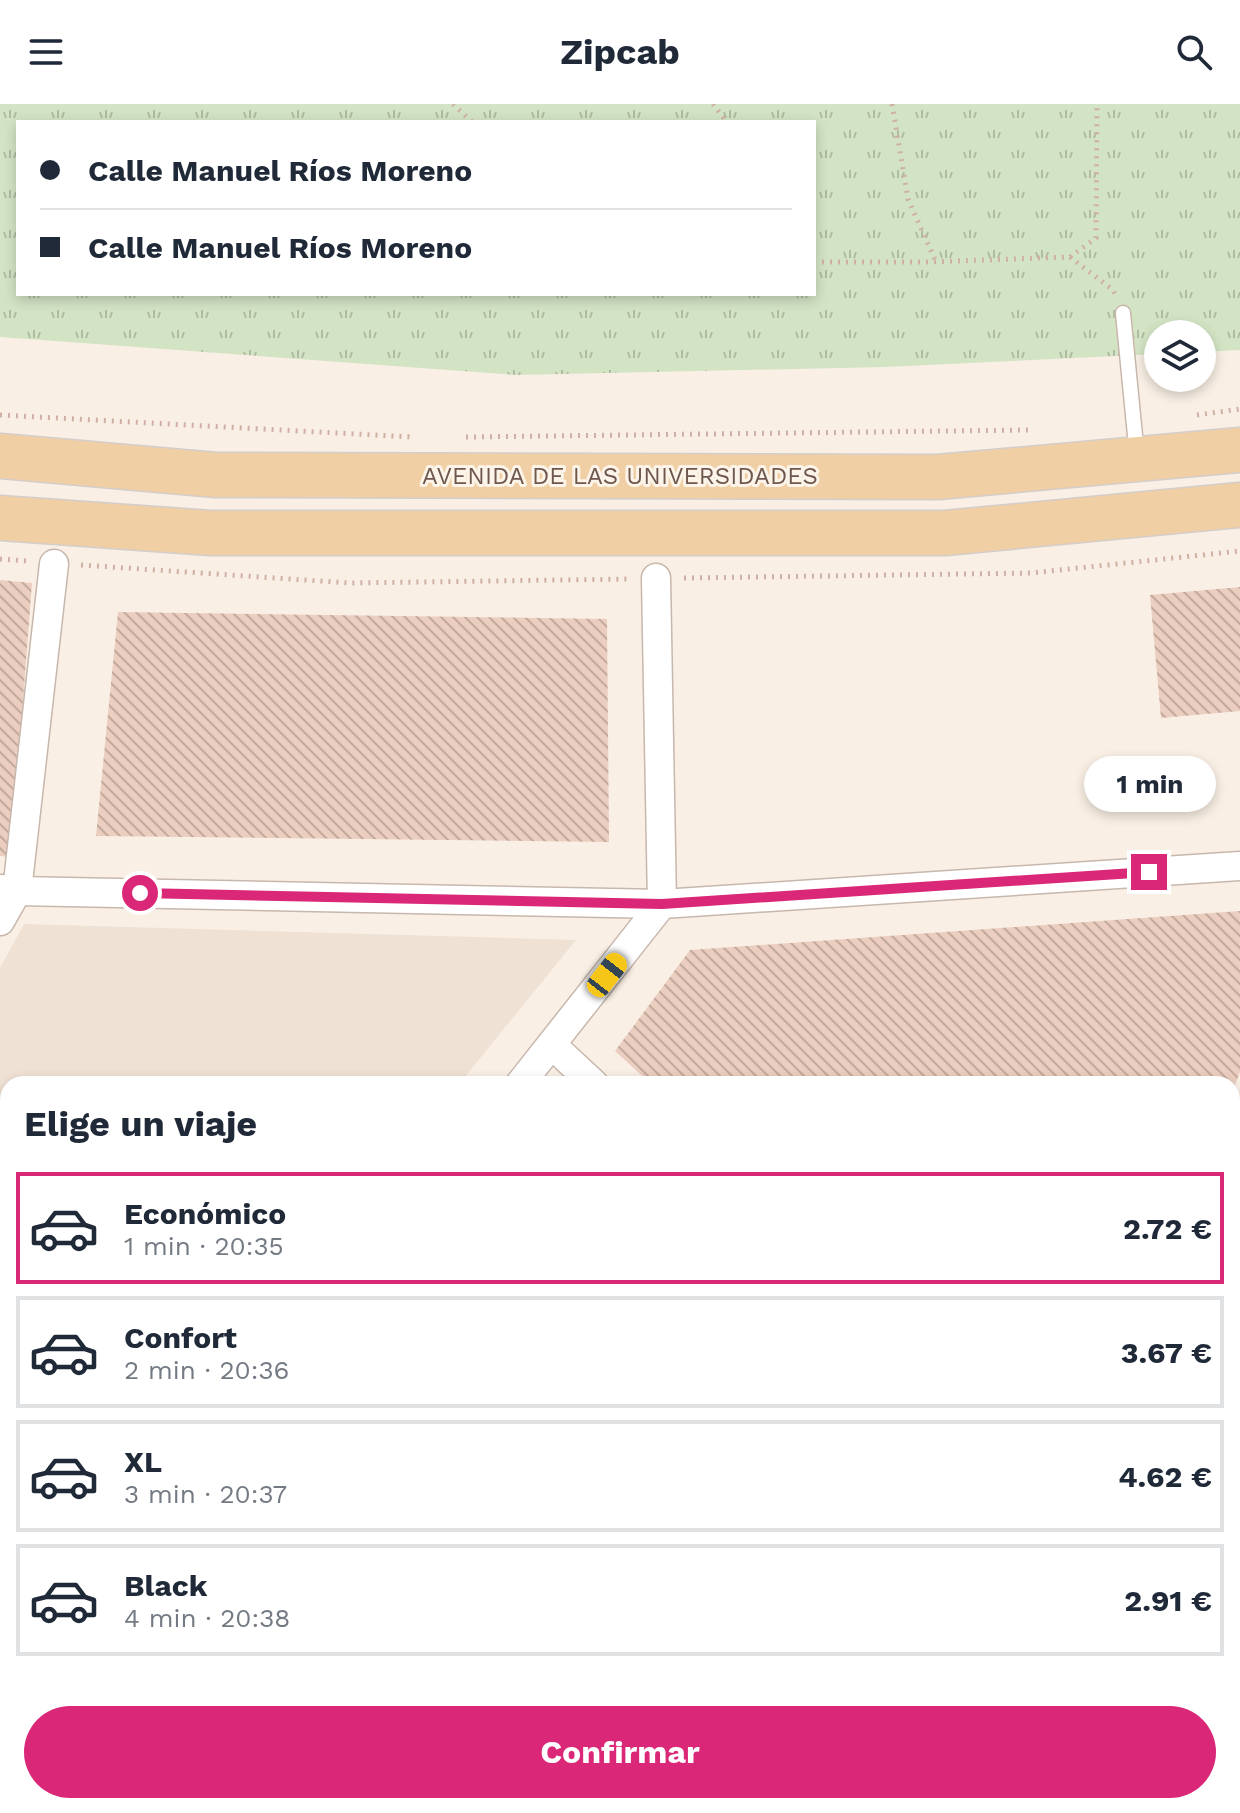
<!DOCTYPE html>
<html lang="es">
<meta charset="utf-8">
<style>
:root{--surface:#fff;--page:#f6f6f7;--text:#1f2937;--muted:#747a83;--line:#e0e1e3;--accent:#db2777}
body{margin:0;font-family:"Work Sans",sans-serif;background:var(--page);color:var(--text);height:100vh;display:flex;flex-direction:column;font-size:30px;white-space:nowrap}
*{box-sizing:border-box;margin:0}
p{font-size:26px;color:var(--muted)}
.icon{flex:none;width:44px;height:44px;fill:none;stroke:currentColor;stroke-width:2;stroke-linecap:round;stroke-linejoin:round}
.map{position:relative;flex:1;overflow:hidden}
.sheet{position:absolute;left:0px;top:972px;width:1240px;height:738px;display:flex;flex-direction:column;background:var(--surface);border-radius:24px 24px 0 0;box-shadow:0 4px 12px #0003}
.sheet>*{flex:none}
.guide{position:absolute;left:16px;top:16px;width:800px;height:176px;border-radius:0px;box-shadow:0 4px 12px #0003;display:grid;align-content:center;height:176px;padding:0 24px;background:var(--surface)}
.tools{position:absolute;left:1144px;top:216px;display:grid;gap:16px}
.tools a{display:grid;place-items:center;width:72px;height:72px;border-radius:50%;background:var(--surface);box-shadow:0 4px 12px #0003;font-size:40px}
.end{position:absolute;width:36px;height:36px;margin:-18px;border:10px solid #db2777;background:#fff;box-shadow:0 0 0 4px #fff}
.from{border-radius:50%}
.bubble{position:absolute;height:56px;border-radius:28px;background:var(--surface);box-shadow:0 4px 12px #0003;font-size:26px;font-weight:700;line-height:56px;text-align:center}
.car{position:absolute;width:24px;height:48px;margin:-24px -12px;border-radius:10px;box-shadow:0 0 6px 2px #0007;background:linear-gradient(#f5c518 24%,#345 0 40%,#f5c518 0 76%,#345 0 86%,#f5c518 0)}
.guide b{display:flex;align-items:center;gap:28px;height:76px;font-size:30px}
.guide b+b{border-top:2px solid var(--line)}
.guide i{width:20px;height:20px;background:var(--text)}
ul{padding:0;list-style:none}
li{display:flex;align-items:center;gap:24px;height:112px;margin:0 16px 12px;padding:0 8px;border:4px solid var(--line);border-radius:0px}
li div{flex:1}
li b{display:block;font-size:30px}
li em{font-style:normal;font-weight:700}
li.current{border-color:var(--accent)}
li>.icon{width:72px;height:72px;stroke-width:1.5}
h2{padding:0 24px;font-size:36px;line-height:96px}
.action{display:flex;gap:16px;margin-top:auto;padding:16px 24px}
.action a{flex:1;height:92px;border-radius:48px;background:var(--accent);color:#fff;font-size:32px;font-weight:700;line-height:92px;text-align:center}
header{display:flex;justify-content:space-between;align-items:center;height:104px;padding:0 24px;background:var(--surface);font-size:36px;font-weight:700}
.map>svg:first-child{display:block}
.residential{fill:#efe1d3}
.park{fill:url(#park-tufts);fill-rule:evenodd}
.building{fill:url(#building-back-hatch)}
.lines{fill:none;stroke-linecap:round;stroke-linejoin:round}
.lane-casing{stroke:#c8b7ac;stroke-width:17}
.street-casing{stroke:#c8b7ac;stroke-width:31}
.primary-casing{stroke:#d4cdca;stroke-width:47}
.path{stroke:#cfb1a3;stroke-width:5;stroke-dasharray:2 6;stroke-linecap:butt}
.lane{stroke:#fff;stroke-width:14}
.street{stroke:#fff;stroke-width:28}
.primary{stroke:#f0cfa4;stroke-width:44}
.route{stroke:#db2777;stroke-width:10}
.labels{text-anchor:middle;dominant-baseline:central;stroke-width:6;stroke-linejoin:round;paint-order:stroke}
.street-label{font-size:24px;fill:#6e574d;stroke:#fcf4e9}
</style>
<header><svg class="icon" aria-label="menu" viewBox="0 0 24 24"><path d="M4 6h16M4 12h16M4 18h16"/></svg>Zipcab<svg class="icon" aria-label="search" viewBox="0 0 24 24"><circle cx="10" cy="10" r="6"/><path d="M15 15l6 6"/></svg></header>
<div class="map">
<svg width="1240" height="1709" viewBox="0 0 1240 1709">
<defs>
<pattern id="park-tufts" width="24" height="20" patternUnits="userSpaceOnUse" patternTransform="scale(2)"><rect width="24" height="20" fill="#d3e4c4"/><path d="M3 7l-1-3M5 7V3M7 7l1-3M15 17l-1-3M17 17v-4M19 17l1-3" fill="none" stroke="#afbca1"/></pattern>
<pattern id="building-back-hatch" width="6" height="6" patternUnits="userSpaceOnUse" patternTransform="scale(2)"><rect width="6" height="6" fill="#ebcebf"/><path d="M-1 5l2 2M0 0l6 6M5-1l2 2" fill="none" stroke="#c3aa9d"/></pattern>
</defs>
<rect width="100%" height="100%" fill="#f9efe4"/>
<polygon class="residential" points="24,820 576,836 459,980 8,980 8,1538 0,1548 0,864"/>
<path class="park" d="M0,0H1240V246L1202,248V230H1158V250L885,263L516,271L0,233ZM18,18H814V190H18Z"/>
<g class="building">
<polygon points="0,476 32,479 11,753 0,752"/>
<polygon points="1240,483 1240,607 1161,614 1150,491"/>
<polygon points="118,508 607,515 609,738 96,732"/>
<polygon points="1240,807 1240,968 1232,989 1232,980 651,980 615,947 690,846"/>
<polygon points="1240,1162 1240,1532 1232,1524 1232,1178"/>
<polygon points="1232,1613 1240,1621 1240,1650 1232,1658"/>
<polygon points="64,1702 372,1702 379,1709 71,1709"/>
<polygon points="804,1702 1190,1702 1183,1709 797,1709"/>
</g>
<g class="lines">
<defs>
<polyline id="lane" points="1123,209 1137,352"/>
<g id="street">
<polyline points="0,785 17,787 662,800 1240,762"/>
<polyline points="0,817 17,787 54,460"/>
<polyline points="552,941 594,980"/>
<polyline points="520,980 662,800 656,474"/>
<polyline points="1232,1089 1240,1070"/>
<polyline points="1232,1578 1240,1586"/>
<polyline points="0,1615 8,1606"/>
<polyline points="495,1702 503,1709"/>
<polyline points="741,1709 750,1702"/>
</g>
<g id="primary">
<polyline points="0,352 216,371 938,373 1240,346"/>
<polyline points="0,414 211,429 945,429 1240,401"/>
</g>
</defs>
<use href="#lane" class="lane-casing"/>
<use href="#street" class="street-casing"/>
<use href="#primary" class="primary-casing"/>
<g class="path">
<polyline points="453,0 472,18"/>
<polyline points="713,0 727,18"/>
<polyline points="892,0 908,95 936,158"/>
<polyline points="1070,153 1113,186 1115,190"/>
<polyline points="814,158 927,158 1070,153 1096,134 1097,0"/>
<polyline points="0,311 412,333"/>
<polyline points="1197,311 1240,305"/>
<polyline points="466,333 1028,326"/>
<polyline points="0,455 27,457"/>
<polyline points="81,461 350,479 630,475"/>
<polyline points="684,474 1031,469 1240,447"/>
<polyline points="1226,1709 1240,1693"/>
</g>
<use href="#lane" class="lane"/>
<use href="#street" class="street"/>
<use href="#primary" class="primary"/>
</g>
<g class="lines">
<polyline class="route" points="140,789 662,800 1149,768"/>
</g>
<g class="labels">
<g class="street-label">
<text x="620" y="372">AVENIDA DE LAS UNIVERSIDADES</text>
</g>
</g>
</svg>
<div class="tools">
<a><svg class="icon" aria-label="layers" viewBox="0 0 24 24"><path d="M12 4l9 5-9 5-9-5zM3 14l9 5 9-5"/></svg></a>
</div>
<i class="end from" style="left:140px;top:789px"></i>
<i class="end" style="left:1149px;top:768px"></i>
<div class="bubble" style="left:1084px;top:652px;width:132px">1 min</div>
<i class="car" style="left:607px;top:871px;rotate:38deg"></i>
<div class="guide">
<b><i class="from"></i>Calle Manuel Ríos Moreno</b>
<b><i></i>Calle Manuel Ríos Moreno</b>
</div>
<section class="sheet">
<h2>Elige un viaje</h2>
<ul>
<li class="current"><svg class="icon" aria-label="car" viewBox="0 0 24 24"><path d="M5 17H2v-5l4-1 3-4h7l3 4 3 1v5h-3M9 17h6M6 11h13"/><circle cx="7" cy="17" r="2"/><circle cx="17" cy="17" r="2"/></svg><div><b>Económico</b><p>1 min · 20:35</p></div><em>2.72 €</em></li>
<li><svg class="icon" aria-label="car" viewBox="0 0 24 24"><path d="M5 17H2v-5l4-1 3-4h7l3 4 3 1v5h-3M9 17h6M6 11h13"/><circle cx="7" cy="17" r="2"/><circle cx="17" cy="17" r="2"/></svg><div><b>Confort</b><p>2 min · 20:36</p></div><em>3.67 €</em></li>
<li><svg class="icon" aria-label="car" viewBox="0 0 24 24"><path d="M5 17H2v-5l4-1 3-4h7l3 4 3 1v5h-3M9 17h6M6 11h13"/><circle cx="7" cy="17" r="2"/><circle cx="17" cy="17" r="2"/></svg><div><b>XL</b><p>3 min · 20:37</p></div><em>4.62 €</em></li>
<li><svg class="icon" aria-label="car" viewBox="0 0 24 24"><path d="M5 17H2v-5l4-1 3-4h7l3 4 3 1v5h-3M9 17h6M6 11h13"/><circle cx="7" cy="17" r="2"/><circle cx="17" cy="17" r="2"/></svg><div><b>Black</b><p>4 min · 20:38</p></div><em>2.91 €</em></li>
</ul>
<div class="action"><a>Confirmar</a></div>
</section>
</div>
